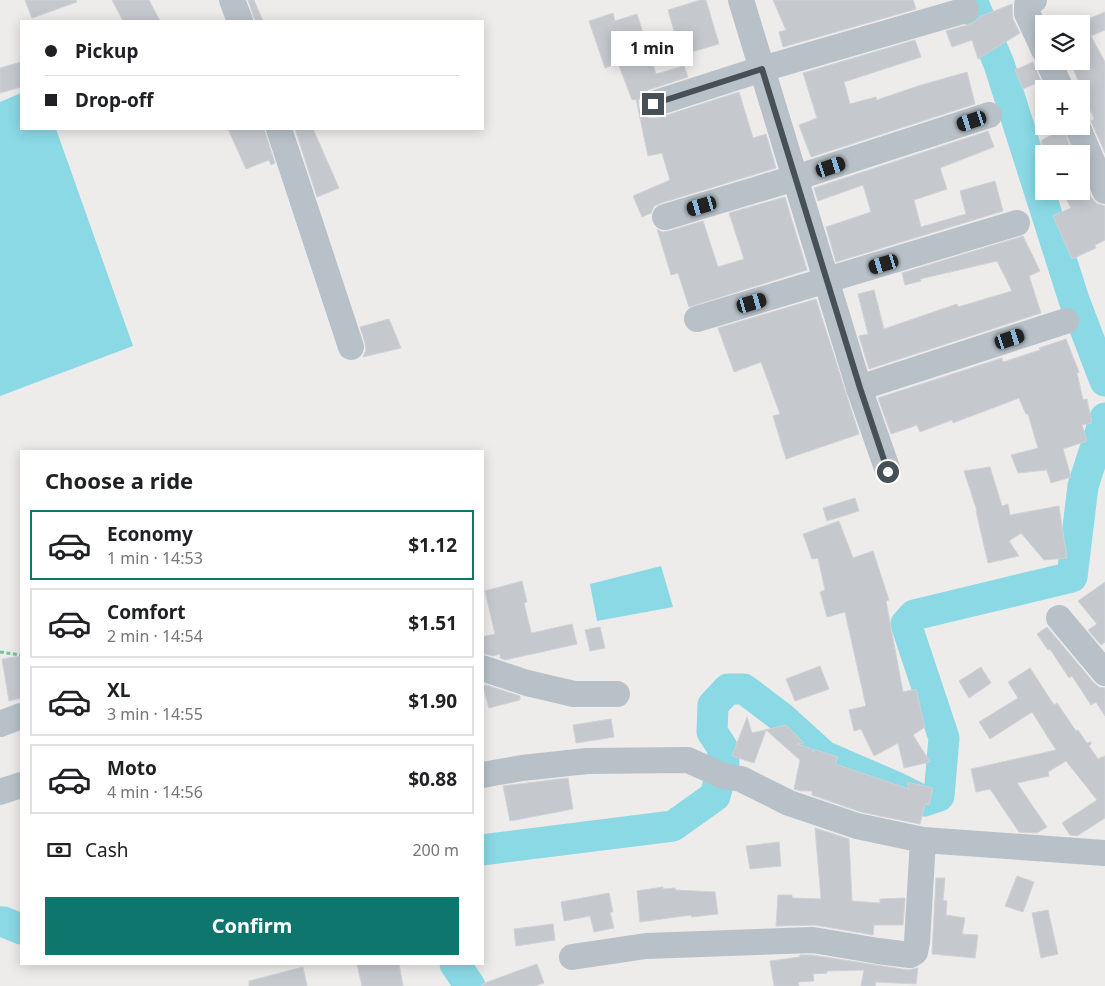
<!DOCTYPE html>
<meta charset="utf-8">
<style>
:root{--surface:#fff;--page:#f6f6f6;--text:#202124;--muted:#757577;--line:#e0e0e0;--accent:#0f766e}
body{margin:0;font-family:"Noto Sans",sans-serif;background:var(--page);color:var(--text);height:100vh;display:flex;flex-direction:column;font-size:19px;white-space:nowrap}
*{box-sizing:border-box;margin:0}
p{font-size:16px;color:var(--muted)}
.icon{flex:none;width:28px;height:28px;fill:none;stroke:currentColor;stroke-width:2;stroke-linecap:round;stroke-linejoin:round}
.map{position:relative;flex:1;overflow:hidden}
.panel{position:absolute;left:20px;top:450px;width:464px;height:515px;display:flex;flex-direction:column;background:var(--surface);border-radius:0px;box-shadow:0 2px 12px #0003}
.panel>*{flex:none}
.guide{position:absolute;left:20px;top:20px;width:464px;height:110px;border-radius:0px;box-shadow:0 2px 12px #0003;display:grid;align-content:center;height:110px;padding:0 25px;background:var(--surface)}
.controls{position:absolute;left:1035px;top:15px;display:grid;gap:10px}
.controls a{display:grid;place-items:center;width:55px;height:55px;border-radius:0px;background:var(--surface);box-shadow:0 2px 12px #0003;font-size:25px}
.end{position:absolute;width:22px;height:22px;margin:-11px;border:6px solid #455057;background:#fff;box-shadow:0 0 0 2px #fff}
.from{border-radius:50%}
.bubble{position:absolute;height:35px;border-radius:0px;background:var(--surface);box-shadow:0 2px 12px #0003;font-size:16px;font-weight:700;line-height:35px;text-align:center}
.car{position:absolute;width:15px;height:30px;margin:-15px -8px;border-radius:6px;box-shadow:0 0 4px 1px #0007;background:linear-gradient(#222 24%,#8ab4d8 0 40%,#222 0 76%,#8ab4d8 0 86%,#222 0)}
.guide b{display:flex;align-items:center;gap:18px;height:48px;font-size:19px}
.guide b+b{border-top:1px solid var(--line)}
.guide i{width:12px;height:12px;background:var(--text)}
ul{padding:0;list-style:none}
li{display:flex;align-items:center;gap:15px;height:70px;margin:0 10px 8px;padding:0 15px;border:2px solid var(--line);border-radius:0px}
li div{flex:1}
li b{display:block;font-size:19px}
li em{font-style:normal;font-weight:700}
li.on{border-color:var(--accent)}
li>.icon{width:45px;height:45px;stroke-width:1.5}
h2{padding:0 25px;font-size:22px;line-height:60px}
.pay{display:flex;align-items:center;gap:12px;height:55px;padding:0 25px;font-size:19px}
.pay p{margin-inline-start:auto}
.primary-button{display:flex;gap:10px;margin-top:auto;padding:10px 25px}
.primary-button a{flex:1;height:58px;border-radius:0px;background:var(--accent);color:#fff;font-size:20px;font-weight:700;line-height:58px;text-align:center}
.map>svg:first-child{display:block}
.water{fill:#8ad9e5}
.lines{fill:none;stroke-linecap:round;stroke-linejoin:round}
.river{stroke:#8ad9e5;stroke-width:31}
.building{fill:#c5c9ce;stroke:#cfd2d7}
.path{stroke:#75c698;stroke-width:3;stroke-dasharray:4 2.5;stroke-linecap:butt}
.minor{stroke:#b7c1c7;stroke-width:26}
.route{stroke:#455057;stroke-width:6}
</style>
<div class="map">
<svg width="1105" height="986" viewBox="0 0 1105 986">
<rect width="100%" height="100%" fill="#eeebeb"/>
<g class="water">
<polygon points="21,93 21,129 56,129 133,346 0,396 0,102"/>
<polygon points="661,566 673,607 597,621 590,584"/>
</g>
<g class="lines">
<g class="river">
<polyline points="972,0 999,64 1074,300 1105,381"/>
<polyline points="482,850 673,826 715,796 724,762 722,747 712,732 713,705 728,689 744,689 781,717 824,756 898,788 924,801 939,796 944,738 906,624 914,615 1072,577 1083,486 1105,418"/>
<polyline points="0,922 4,922 21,929"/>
<polyline points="455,964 470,986"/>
</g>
</g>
<g class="building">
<polygon points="25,0 76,0 77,2 32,18"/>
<polygon points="112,0 149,0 160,21 123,21"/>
<polygon points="248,0 254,0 263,21 255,21"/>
<polygon points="700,0 706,0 719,44 681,55 668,10"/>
<polygon points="773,0 913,0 916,9 783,47 779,32 786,30"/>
<polygon points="1012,4 1013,19 1020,33 978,59 972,40 952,47 946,31 970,24 976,21 979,17"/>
<polygon points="1105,12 1105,30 1091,36 1105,62 1105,153 1091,121 1094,119 1073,68 1069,70 1065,61 1081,61 1081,18 1083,21"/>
<polygon points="613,13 615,21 637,14 656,74 684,66 688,77 648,90 642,94 638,101 639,108 643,115 649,118 658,118 739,92 753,138 766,134 776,168 661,203 654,206 651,213 642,217 633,196 670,180 662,153 648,156 636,99 632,100 618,63 605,68 589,21"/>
<polygon points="915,40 921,57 844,82 850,104 876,97 877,100 918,86 967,72 975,104 811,157 799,125 817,118 803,73"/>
<polygon points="21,62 21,87 0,93 0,68"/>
<polygon points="1033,62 1041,81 1023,89 1015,70"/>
<polygon points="1063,128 1073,154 1046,154 1041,141"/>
<polygon points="228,129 264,129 275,163 271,165 269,160 246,169"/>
<polygon points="295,129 313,129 339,188 317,197"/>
<polygon points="988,131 994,147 940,168 947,189 914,200 921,227 966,214 960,191 995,181 1003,211 836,262 826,227 871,212 863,185 818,201 814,188"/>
<polygon points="1081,174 1091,197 1096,203 1105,206 1105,240 1095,245 1096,248 1072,259 1053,216 1071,208 1062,191 1081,191"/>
<polygon points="785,197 807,270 689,307 678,273 671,275 657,229 662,232 669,231 703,221 718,267 744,259 729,213"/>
<polygon points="1023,236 1040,271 1029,276 1041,313 869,369 859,336 868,334 858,294 874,290 884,329 957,304 958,307 1012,291 997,261 920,279 921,281 905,285 902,273"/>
<polygon points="816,299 859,434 786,459 773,416 780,414 761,362 734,372 718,328"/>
<polygon points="389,319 401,348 363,357 366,350 365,343 360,327"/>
<polygon points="1066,339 1079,372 1077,373 1083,400 1087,399 1092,423 1082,425 1087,441 1063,449 1071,477 1051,483 1047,470 1018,473 1011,455 1038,448 1028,414 1026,414 1019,398 953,423 952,420 920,432 917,425 891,434 878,398 1002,358 1003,362 1040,350 1039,348"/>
<polygon points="990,467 1002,506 1008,504 1010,515 1059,506 1067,558 1044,560 1021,533 1009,541 1019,556 988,563 976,511 977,511 964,471"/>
<polygon points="855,498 859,511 827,521 823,508"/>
<polygon points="839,521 853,558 873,551 889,600 886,601 903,692 916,689 925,727 913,735 930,762 904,768 898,743 874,756 861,729 854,731 849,710 866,706 845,612 827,617 820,592 825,590 818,558 812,559 803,534"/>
<polygon points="522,581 527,602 524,603 531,632 532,633 572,624 577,644 505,660 500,658 500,654 493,656 482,653 482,637 495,634 485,591"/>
<polygon points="1105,582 1105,642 1101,645 1088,630 1097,624 1078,601"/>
<polygon points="600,627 605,648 590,651 585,630"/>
<polygon points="1047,627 1094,683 1099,687 1105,688 1105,716 1096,702 1091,705 1072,676 1069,678 1050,649 1048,650 1037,634"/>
<polygon points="21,656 21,698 9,701 2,659"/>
<polygon points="820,666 829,689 795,701 786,679"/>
<polygon points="981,667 991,683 969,698 959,681"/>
<polygon points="1030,668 1054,705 1057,703 1076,731 1078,730 1087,743 1091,742 1091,744 1089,746 1098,759 1105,756 1105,818 1077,836 1070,835 1062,823 1097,800 1066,761 1048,772 1049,776 1017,783 1047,827 1037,833 1019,832 990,789 976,792 971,769 1056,750 1032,712 990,739 979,722 1018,698 1008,682"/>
<polygon points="486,685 520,696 520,700 489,708 483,686"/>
<polygon points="747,717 752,733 786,725 804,743 797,744 810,748 814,752 813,749 838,757 835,764 909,789 907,782 933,788 929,805 925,804 920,824 861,812 812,795 812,791 801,791 794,789 800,760 766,730 754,763 732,756"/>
<polygon points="611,719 614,737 576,743 573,725"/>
<polygon points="568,778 573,809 510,821 503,786"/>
<polygon points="815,828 849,839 852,901 880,903 880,899 905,898 903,925 874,925 873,935 815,925 776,926 778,895 792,895 792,898 821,899"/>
<polygon points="779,842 781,866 750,869 746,846"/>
<polygon points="1017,876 1034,882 1023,912 1005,906"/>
<polygon points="936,878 945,878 943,900 947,901 946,915 965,918 962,934 978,935 975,958 932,954"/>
<polygon points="663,887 663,889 675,888 675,890 715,892 718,914 692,917 691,915 640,922 637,891"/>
<polygon points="609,893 613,912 610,912 614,928 594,932 590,916 564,921 561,902"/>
<polygon points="1048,910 1058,954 1041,958 1032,913"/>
<polygon points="553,924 555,940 516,946 514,929"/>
<polygon points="800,955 812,955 908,970 918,968 916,984 876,982 875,986 861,986 864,970 827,971 827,973 813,974 814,981 798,982 799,986 774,986 770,961 800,957"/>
<polygon points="357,964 399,964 403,986 362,986"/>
<polygon points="537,964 544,983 535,986 482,986 482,984"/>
<polygon points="303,967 307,986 249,986 249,981"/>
</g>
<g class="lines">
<polyline class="path" points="0,652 21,655"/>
<g class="minor">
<polyline points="232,0 240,21"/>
<polyline points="741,0 859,388 1066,321"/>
<polyline points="1034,0 1027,5 1027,13 1044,50"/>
<polyline points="1048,61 1061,89"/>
<polyline points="653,104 762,69 966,10"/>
<polyline points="1077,126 1105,191"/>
<polyline points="279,129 351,347"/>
<polyline points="665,217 795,178 989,115"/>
<polyline points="697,319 1017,223"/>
<polyline points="859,388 888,471"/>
<polyline points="1059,618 1105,673"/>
<polyline points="482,668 527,683 574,694 617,694"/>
<polyline points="0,724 21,716"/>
<polyline points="482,775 522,768 587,761 688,760 723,776 741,779 789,803 857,826 923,840"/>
<polyline points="0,792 21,785"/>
<polyline points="572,957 646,946 813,940 878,951 910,955 915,952 917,942 923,840 1105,853"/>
</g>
</g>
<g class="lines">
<polyline class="route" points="653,104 762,69 860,388 888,472"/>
</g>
</svg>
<div class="controls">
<a><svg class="icon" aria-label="layers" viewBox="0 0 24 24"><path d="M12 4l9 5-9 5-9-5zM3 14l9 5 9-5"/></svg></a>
<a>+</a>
<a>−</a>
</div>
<i class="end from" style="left:888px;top:472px"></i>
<i class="end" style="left:653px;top:104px"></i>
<div class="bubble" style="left:611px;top:31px;width:82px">1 min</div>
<i class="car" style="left:972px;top:121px;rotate:252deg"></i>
<i class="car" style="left:831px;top:167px;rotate:72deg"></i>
<i class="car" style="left:702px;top:206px;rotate:254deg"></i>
<i class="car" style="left:884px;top:264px;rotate:253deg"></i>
<i class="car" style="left:752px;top:303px;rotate:74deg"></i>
<i class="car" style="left:1010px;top:339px;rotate:72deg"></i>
<div class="guide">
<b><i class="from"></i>Pickup</b>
<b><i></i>Drop-off</b>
</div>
<section class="panel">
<h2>Choose a ride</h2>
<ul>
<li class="on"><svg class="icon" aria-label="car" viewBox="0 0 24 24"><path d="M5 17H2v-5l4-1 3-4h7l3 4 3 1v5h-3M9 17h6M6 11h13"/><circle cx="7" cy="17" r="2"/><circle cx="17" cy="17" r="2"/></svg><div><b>Economy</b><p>1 min · 14:53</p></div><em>$1.12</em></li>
<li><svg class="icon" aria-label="car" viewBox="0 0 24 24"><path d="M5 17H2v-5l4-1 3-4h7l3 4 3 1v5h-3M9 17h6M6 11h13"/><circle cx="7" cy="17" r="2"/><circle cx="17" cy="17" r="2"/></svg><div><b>Comfort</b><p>2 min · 14:54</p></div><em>$1.51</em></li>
<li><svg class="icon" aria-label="car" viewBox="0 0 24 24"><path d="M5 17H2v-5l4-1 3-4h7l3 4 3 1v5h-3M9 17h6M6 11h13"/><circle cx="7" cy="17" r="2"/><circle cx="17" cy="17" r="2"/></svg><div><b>XL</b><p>3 min · 14:55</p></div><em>$1.90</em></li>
<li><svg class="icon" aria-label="car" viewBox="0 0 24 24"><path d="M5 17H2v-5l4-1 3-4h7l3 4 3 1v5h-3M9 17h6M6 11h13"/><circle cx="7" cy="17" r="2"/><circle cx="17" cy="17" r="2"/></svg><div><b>Moto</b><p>4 min · 14:56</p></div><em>$0.88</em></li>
</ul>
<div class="pay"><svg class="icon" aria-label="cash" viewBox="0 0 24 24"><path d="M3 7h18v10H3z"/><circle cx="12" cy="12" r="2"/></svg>Cash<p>200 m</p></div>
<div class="primary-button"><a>Confirm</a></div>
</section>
</div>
